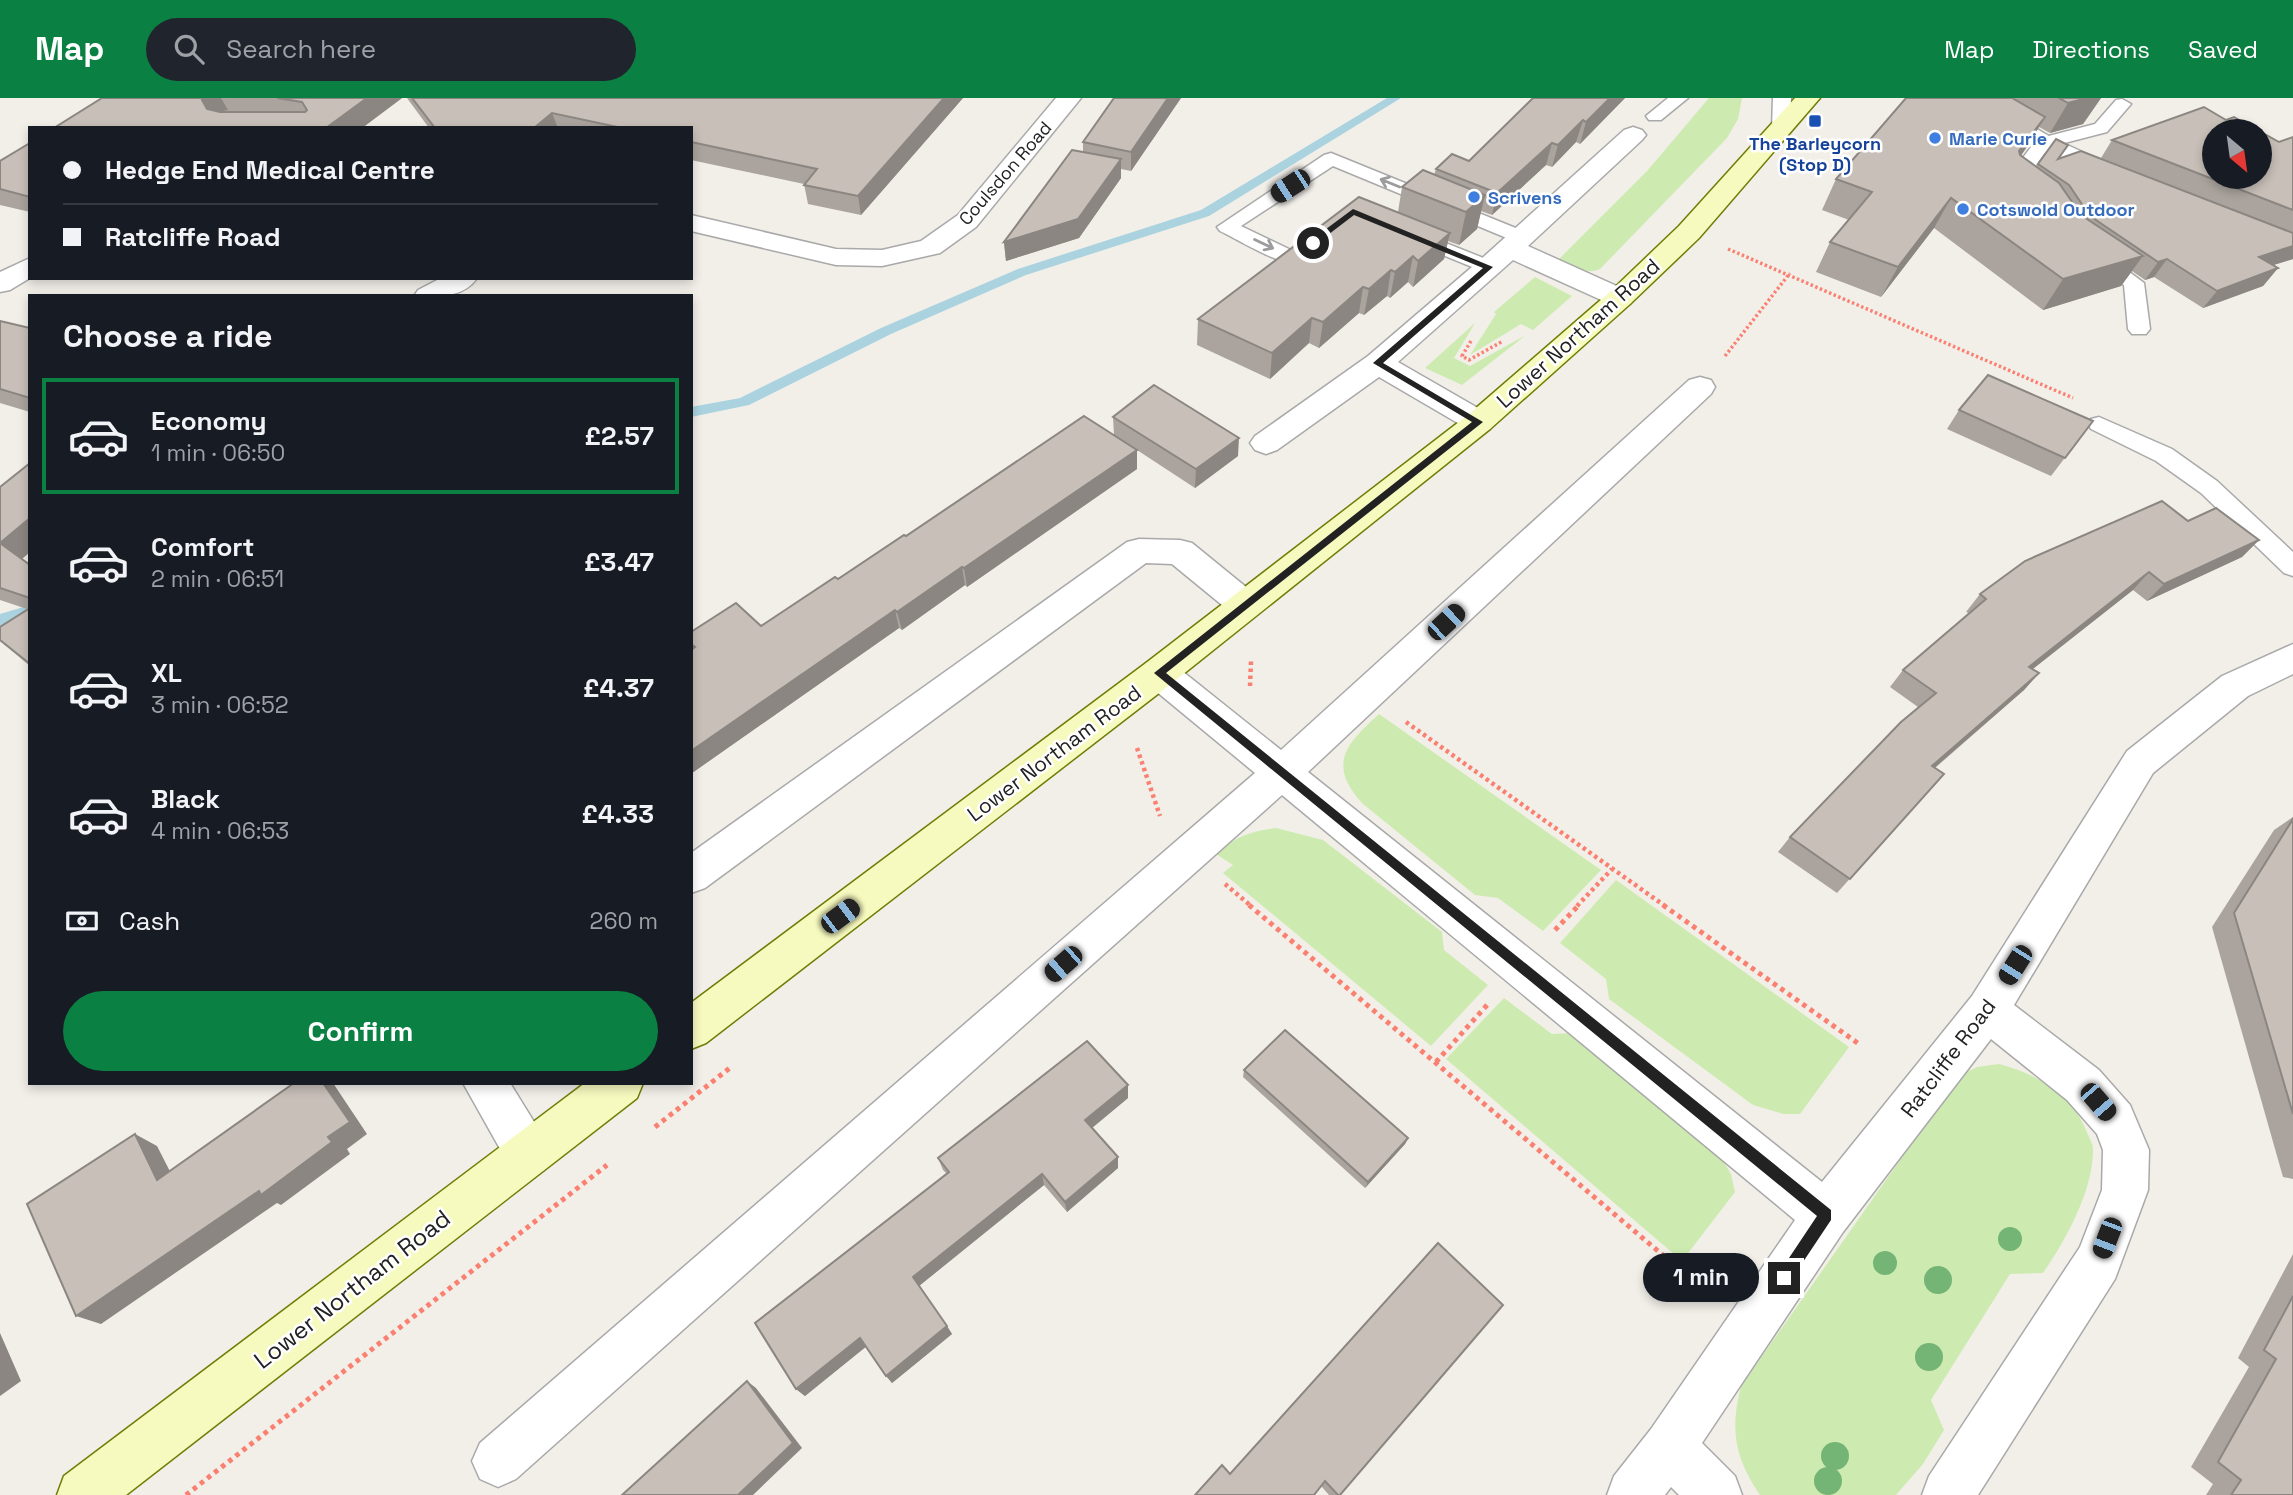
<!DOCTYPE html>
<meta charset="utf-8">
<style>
:root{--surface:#171b24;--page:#20242c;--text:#f1f3f6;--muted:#9ea1a6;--line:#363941;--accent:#0b8043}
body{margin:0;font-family:"Space Grotesk",sans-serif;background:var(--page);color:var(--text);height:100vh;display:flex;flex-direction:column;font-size:26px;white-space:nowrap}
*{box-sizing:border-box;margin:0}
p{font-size:23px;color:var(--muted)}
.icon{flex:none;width:38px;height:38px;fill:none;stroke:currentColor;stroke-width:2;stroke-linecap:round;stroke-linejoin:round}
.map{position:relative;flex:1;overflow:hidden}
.drawer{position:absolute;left:28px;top:196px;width:665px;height:791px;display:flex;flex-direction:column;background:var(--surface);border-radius:0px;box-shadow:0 4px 10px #0003}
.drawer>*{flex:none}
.banner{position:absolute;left:28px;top:28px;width:665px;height:154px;border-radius:0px;box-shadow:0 4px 10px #0003;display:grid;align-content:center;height:154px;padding:0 35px;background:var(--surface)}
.needle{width:46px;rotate:151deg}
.tools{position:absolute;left:2202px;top:21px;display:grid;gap:14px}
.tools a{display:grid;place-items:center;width:70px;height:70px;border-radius:50%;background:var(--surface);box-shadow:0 4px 10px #0003;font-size:35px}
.end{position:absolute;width:32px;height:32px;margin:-16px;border:9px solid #222;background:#fff;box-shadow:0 0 0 4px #fff}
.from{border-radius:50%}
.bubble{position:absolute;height:49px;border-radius:24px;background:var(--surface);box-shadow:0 4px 10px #0003;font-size:23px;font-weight:700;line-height:49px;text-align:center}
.car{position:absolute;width:21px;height:42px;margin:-21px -10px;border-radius:9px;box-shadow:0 0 5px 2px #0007;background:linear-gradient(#222 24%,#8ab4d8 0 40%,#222 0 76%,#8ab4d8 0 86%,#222 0)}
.banner b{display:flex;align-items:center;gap:24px;height:66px;font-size:26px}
.banner b+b{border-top:2px solid var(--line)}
.banner i{width:18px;height:18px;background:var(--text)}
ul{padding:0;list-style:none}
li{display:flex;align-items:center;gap:21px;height:116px;margin:0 14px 10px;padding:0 21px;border:4px solid transparent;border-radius:0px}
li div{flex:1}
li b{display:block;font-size:26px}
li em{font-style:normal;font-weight:700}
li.active{border-color:var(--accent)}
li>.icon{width:63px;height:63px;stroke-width:1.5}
h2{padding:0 35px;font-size:32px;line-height:84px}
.pay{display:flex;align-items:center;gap:18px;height:77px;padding:0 35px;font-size:26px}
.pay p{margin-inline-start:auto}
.cta{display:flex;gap:14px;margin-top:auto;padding:14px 35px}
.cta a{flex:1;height:80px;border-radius:42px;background:var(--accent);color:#fff;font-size:28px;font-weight:700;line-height:80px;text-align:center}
header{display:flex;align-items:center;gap:42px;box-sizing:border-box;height:98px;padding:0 35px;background:var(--accent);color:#fff}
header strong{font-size:33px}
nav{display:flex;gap:38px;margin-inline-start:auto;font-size:24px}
.search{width:490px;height:63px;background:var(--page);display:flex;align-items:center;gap:18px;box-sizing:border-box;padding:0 24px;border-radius:38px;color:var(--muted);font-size:26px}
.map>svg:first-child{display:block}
.grass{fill:#cdebb0}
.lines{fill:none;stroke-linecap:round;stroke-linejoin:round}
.stream{fill:#aad3df;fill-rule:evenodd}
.lane-casing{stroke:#a9a9a9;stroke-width:3}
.street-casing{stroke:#a9a9a9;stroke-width:3}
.secondary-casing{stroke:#707d05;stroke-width:3}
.path-far2{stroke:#fa8072;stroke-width:3.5;stroke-dasharray:2.5 2.5;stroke-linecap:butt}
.path-far1{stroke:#fa8072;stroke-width:4.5;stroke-dasharray:3.5 3.5;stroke-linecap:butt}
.path{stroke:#fa8072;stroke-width:5;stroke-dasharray:4.5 4.5;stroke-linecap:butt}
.lane{fill:#fff;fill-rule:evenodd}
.street{fill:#fff;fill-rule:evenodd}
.secondary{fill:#f7fabf;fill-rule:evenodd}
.tree{fill:#74b475}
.wall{fill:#aba49e}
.shaded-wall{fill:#8b8681}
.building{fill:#c7bfb8;stroke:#8b8681;stroke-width:2;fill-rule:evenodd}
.oneway{stroke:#9c9c9c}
.route{fill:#222}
.transit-dot{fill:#1a4fb4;stroke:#fff;stroke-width:2.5}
.shop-dot{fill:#3f7fe0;stroke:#fff;stroke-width:2.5}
.labels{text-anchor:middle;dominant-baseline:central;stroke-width:5;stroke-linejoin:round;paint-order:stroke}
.far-shop-label{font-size:18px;font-weight:bold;fill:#366cbe;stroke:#fff;text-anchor:start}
.far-transit-label{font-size:18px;font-weight:bold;fill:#164399;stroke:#fff}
.far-street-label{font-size:18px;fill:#222;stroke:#fff}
.street-label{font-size:21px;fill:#222;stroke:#fff}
.near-street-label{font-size:24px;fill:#222;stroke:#fff}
</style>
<header>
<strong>Map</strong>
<div class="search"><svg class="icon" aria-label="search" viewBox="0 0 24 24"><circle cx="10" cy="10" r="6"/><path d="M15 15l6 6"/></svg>Search here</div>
<nav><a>Map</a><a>Directions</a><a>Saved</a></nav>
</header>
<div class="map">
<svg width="2293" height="1397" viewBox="0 0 2293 1397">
<rect width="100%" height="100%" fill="#f2efe9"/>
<g class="grass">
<path d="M1709,0H1742L1738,21L1727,40L1600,171C1585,177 1572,169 1557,163L1648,72Z"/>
<polygon points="1535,179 1572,198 1533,232 1521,226 1470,257 1496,216 1494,214"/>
<polygon points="1475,225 1454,260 1470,268 1526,237 1462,287 1425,270"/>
<path d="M1379,616L1601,772L1543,833L1498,800L1475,797L1363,706C1327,667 1345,647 1379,616Z"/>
<path d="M1276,730L1323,742L1442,834L1444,852L1488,887L1431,948L1223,775L1233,767L1216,756C1237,738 1249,734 1276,730Z"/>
<polygon points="1616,782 1849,949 1800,1016 1783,1016 1753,1007 1609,901 1606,881 1560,845"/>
<polygon points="1504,900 1552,936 1574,935 1715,1049 1731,1076 1735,1094 1682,1163 1446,961"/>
<path d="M1999,966C2035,975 2071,996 2086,1032C2088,1038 2093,1045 2093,1052C2093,1093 2066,1142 2043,1175L2010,1176L1931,1302L1944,1332L1923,1366L1896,1397H1760C1734,1359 1730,1331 1741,1288L1960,977L1977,969Z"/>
</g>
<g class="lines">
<g class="stream">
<polygon points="1387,0 1401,0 1209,118 1026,177 891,236 749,307 691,319 691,309 740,300 881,230 1018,171 1201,112"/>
<polygon points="30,507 30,519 0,528 0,516"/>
</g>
<defs>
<g id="lane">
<polygon points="1668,0 1688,0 1661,22 1649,22 1646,18"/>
<polygon points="1773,0 1791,0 1790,30 1787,34 1775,34 1772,30"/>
<path d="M2122,1L2131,6L2107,34L2049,49L2024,84L2032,91L2029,95C2018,98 2010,94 2004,85L2037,41L2095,26L2116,2Z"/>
<path d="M1331,55L1528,135L1531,139L1528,143H1514L1333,68L1241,128L1291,152L1309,138H1323L1326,142C1320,150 1306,164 1296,165C1281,168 1235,140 1220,133L1217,129L1324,57Z"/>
<polygon points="1413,132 1496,165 1499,169 1496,173 1482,173 1406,142 1403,138 1406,134"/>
<polygon points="2097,153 2104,155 2144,185 2150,231 2146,236 2132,236 2128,231 2124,187 2090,163 2087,159 2090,155"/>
<polygon points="2099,319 2172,351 2217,383 2293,454 2293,478 2284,475 2201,395 2156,363 2091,331 2088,326 2091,321"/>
</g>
<g id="street">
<polygon points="1056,0 1081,0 976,129 940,155 882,168 836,167 691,133 691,117 836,151 882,152 921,143 958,117"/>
<polygon points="1956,0 1985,0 2052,40 2126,74 2130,79 2126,84 2117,87 2108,84 2034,50 1959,5"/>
<polygon points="1633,29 1642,32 1646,37 1642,42 1528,148 1630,194 1634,200 1630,206 1620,209 1610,206 1513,162 1398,264 1490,317 1494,324 1490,331 1479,334 1468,331 1379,279 1277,352 1266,356 1255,352 1250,345 1255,338 1368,258 1479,163 1624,32"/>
<polygon points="30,160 30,180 10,192 0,194 0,174"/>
<path d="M441,180H477C463,201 436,198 414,198L418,192Z"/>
<polygon points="1700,279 1711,282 1715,289 1711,296 1308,674 1822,1084 1972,898 2127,653 2222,578 2293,546 2293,576 2248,598 2153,675 2014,907 2099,972 2130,1007 2149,1052 2148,1092 2115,1181 1978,1397 1922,1397 1929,1378 2080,1149 2102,1092 2103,1052 2097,1036 2067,1002 1991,941 1843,1134 1702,1345 1735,1378 1742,1397 1679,1397 1671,1389 1665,1397 1607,1397 1614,1378 1651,1331 1795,1122 1282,697 516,1381 498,1389 480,1381 472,1363 480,1345 1255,675 1146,585 1141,575 1146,565 1159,561 1172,565 1281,652 1689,282"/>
<polygon points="1139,441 1180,442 1192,445 1257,498 1262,507 1257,516 1245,520 1233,516 1172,466 1146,465 705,790 691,795 691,755 1127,444"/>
<polygon points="463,985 510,985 544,1040 551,1056 544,1072 528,1079 512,1072"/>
</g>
<g id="secondary">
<polygon points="1795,0 1820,0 1699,140 1630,206 1490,331 1172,585 706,945 691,951 691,905 1146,565 1468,317 1610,194 1679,128"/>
<polygon points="585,985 643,985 637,1000 126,1397 57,1397 64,1378"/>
</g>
</defs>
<use href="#lane" class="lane-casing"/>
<use href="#street" class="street-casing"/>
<use href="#secondary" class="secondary-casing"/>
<g class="path-far2">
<polyline points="1728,151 2073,300"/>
<polyline points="1471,243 1462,258 1469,262 1503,243"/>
<polyline points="1725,258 1790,175"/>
</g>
<g class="path-far1">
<polyline points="1250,588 1251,563"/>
<polyline points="1406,624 1665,808"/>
<polyline points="1137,650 1160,718"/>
<polyline points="1225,786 1251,808"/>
<polyline points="1577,808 1612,771"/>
</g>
<g class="path">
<polyline points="1249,807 1684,1175"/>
<polyline points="1663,807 1859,946"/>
<polyline points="1555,832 1579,807"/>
<polyline points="1436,964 1488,906"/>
<polyline points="655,1029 731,969"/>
<polyline points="186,1397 607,1067"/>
</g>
<use href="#lane" class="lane"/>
<use href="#street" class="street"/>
<use href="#secondary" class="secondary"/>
</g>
<g class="tree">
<circle cx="2010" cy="1141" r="12"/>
<circle cx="1885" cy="1165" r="12"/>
<circle cx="1938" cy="1182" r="14"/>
<circle cx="1929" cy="1259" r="14"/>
<circle cx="1835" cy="1358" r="14"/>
<circle cx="1828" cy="1383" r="14"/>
</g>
<g class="wall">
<polygon points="102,0 402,0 362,30 54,30"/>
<polygon points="407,0 963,0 861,117 808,106 804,86 691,62 691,30 429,30"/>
<polygon points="1181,0 1131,73 1121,71 1121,80 1079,140 1006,163 1004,144 1083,54 1083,44"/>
<polygon points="1533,0 1625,0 1580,46 1576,44 1552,69 1546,67 1492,117 1481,113 1477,131 1459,147 1448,143 1444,161 1413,189 1408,184 1390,200 1387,198 1364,217 1359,215 1319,250 1309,245 1270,281 1197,247 1198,221 1398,114 1402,89 1434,77 1436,71 1469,63"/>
<polygon points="1906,0 2101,0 2083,26 2050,35 2039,29 2021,58 2036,69 2056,41 2068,47 2059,61 2237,113 2101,60 2112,42 2226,22 2279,44 2293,39 2293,161 2273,167 2278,170 2263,188 2203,210 2154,179 2145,182 2132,173 2121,188 2043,212 1934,130 1881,199 1816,174 1830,144 1849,122 1822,112 1836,81"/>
<polygon points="30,45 30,114 0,107 0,63"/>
<polygon points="0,223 30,230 30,314 0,305"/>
<polygon points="1959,312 2093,323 2051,378 1947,331"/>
<polygon points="1113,319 1238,358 1195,390 1137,352 1137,371 967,489 965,487 902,532 899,530 692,675 691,674 691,534 761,528 906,438 1114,337"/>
<polygon points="0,389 30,454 22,461 30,467 30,568 0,543 0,529 27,511 0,502"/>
<polygon points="2188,423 2259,442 2242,459 2147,503 2133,492 2032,571 2039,575 2024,592 1935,670 1944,676 1837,795 1778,754 1790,739 1918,609 1890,589 1903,572 1969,515 1966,514 1980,496"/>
<polygon points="2293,719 2293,1081 2283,1079 2212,829 2274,732"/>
<polygon points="1244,972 1408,1040 1405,1046 1365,1090 1243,979"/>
<polygon points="1128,1000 1092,1030 1118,1070 1067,1114 1044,1087 919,1188 952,1236 892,1285 866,1248 805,1298 796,1291 947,1076 943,1072 938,1060"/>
<polygon points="1438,1145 1340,1397 1329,1397 1321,1388 1230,1376"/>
<polygon points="2293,1156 2293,1397 2206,1397 2213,1386 2191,1369 2249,1269 2238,1260"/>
</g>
<g class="shaded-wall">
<polygon points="204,0 221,0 228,12 218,14 207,11 202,2"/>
<polygon points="367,0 402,0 362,30 326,30"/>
<polygon points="944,0 963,0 861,117 858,98"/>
<polygon points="1168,0 1181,0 1131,73 1131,54"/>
<polygon points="1610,0 1625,0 1580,46 1586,24"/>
<polygon points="2087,0 2101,0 2083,26 2050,35 2068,5"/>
<polygon points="552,15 558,30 534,30"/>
<polygon points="2045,19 2027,49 2002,83 2019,53"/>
<polygon points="1583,22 1576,44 1552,69 1558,47"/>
<polygon points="1552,45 1546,67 1492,117 1497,95"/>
<polygon points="1121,61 1121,80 1079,140 1006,163 1004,144"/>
<polygon points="1485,97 1477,131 1459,147 1466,114"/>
<polygon points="1951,100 1934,130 1881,199 1898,169"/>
<polygon points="1450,135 1444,161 1413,189 1418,163"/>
<polygon points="2293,148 2293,161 2245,176 2259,159"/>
<polygon points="1413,158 1408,184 1390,200 1395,174"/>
<polygon points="2143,158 2121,188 2043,212 2063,181"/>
<polygon points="2167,161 2154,179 2145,182 2158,164"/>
<polygon points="2278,170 2263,188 2203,210 2217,193"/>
<polygon points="1391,172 1387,198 1364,217 1369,191"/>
<polygon points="1363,189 1359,215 1319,250 1323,224"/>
<polygon points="1312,220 1309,245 1270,281 1272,255"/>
<polygon points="1239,340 1238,358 1195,390 1196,371"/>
<polygon points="1137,352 1137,371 967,489 964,470"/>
<polygon points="30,420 30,454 19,463 0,445"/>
<polygon points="2259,442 2242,459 2147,503 2164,486"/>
<polygon points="962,469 965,487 902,532 897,514"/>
<polygon points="2149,474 2133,492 2014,586 2029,569"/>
<polygon points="895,512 899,530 692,675 691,673 691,653"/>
<polygon points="2039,575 2024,592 1918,684 1932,668"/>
<polygon points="323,985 333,985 367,1036 347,1051 350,1056 281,1107 277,1105 101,1226 76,1218 328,1039"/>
<polygon points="1128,987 1128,1000 1087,1034 1085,1022"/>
<polygon points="135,1036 157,1048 180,1093 157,1082"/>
<polygon points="1408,1040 1405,1046 1365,1090 1368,1084"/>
<polygon points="1118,1059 1118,1070 1067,1114 1065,1104"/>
<polygon points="1042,1076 1044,1087 919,1188 913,1179"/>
<polygon points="947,1228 952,1236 892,1285 886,1278"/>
<polygon points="0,1235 21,1283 0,1298"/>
<polygon points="860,1240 867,1248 805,1298 796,1291"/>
<polygon points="747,1283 756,1290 802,1350 753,1397 738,1397"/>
</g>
<g class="building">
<polygon points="102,0 204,0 202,2 207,11 220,14 305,14 307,12 302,4 277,0 367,0 326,30 54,30"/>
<polygon points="412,0 944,0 858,98 804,87 817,71 691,44 691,30 622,30 552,15 534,30 435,30"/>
<polygon points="1114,0 1168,0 1131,54 1083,44"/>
<polygon points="1533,0 1610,0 1586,24 1583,22 1558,47 1552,45 1497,95 1436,71 1452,56 1469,63"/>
<polygon points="1906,0 2012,0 2045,19 2019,53 2020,57 2059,85 2081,117 2143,158 2063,181 1951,100 1898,169 1830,144 1872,94 1836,81"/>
<polygon points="2059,0 2087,0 2068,5"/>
<path d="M2204,9L2226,22L2234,19L2279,44L2293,39V112L2112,42ZM2214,33H2259V79H2214Z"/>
<polygon points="2056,41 2068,47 2058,61 2081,53 2293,135 2293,148 2259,159 2278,170 2217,193 2167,161 2158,164 2090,118 2069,87 2038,66"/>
<polygon points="30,45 30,99 0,91 0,63"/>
<polygon points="1072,52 1121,61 1078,121 1004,144"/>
<polygon points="1423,72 1485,97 1466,114 1402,89"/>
<polygon points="1359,99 1450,135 1418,163 1413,158 1395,174 1391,172 1369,191 1363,189 1323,224 1312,220 1272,255 1198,221"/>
<polygon points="0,223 30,230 30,300 0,291"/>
<polygon points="1988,277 2093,323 2065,360 1959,312"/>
<polygon points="1154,287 1239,340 1196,371 1113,319"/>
<polygon points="1084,318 1137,352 964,470 962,469 897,514 895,512 691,653 691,552 695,549 691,546 691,534 736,505 761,528 835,479 838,481 904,437 906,438"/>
<polygon points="30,365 30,420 0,445 30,467 30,500 0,490 0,389"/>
<polygon points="2162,403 2188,423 2216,410 2259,442 2164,486 2149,474 2029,569 2039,575 1932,668 1944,676 1850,781 1790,739 1901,624 1936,595 1903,572 1986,501 1980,496 2025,463"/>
<polygon points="30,510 30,566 0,542 0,529"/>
<polygon points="2293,721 2293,1016 2234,815"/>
<polygon points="1285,932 1408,1040 1368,1084 1244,972"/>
<polygon points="1087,943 1128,987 1085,1022 1118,1059 1065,1104 1042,1076 913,1179 947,1228 886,1278 860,1240 796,1291 755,1225 949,1074 938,1060"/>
<polygon points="294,985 323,985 350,1024 328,1039 332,1044 261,1097 259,1093 76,1218 27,1106 135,1036 157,1082"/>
<polygon points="1438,1145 1503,1207 1340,1397 1338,1397 1325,1383 1314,1397 1195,1397 1222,1367 1230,1376"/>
<polygon points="2293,1198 2293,1397 2231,1397 2241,1382 2218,1364 2276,1261 2264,1252"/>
<polygon points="747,1283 793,1345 738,1397 622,1397"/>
</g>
<defs><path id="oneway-shaft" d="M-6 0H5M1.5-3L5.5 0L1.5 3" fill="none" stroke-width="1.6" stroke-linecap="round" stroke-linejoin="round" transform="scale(1.75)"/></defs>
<g class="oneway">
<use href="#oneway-shaft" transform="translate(1390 85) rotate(-158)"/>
<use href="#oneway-shaft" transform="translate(1264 146) rotate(26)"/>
</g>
<polygon class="route" points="1353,111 1493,169 1383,265 1483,324 1166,575 1831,1112 1831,1122 1789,1185 1784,1188 1779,1185 1779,1175 1817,1118 1154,575 1472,324 1373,265 1483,170 1354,117 1316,146 1310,146 1310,143"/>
<rect class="transit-dot" x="1808" y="16" width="14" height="14" rx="3.5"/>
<g class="shop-dot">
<circle cx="1935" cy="40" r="7"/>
<circle cx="1474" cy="99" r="7"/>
<circle cx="1963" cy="111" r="7"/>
</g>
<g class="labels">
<g class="far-shop-label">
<text x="1949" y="40">Marie Curie</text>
<text x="1488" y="99">Scrivens</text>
<text x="1977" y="111">Cotswold Outdoor</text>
</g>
<g class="far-transit-label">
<text x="1815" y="45">The Barleycorn<tspan x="1815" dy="21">(Stop D)</tspan></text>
</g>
<g class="far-street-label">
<text transform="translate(1005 75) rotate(-49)">Coulsdon Road</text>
</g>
<g class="street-label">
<text transform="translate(1578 235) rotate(-42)">Lower Northam Road</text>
<text transform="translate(1054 655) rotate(-37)">Lower Northam Road</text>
<text transform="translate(1948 960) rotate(-53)">Ratcliffe Road</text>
</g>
<g class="near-street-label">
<text transform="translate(352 1191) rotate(-38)">Lower Northam Road</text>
</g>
</g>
</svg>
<div class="tools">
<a><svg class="needle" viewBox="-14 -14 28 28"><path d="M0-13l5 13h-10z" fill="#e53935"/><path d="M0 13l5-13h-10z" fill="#9ea1a6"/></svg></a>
</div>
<i class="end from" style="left:1313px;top:145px"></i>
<i class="end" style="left:1784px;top:1180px"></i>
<div class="bubble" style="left:1643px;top:1155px;width:116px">1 min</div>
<i class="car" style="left:1290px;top:88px;rotate:237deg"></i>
<i class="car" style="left:1446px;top:524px;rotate:47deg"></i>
<i class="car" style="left:840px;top:818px;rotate:53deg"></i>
<i class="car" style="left:1063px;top:866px;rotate:229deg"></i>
<i class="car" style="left:2015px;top:867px;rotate:212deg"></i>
<i class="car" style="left:2098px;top:1004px;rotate:139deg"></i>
<i class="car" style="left:2107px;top:1140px;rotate:201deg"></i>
<div class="banner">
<b><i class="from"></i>Hedge End Medical Centre</b>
<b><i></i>Ratcliffe Road</b>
</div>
<section class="drawer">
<h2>Choose a ride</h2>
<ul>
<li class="active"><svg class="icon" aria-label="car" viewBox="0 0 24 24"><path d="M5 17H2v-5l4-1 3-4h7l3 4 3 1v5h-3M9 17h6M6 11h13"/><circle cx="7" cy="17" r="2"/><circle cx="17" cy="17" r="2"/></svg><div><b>Economy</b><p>1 min · 06:50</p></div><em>£2.57</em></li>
<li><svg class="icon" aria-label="car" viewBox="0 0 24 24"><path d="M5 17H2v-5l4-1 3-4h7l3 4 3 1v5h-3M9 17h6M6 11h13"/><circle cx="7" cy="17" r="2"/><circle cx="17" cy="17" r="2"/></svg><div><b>Comfort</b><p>2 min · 06:51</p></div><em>£3.47</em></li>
<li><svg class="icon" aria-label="car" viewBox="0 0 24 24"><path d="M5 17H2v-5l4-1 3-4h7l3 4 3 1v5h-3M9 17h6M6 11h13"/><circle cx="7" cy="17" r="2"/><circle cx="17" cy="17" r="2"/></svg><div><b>XL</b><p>3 min · 06:52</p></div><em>£4.37</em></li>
<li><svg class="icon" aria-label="car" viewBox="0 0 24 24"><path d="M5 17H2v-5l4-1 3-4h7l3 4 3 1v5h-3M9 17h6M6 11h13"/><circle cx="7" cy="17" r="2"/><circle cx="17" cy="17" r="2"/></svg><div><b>Black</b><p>4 min · 06:53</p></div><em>£4.33</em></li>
</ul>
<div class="pay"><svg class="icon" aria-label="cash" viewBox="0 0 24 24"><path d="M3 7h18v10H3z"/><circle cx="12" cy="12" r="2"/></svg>Cash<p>260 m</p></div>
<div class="cta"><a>Confirm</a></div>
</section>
</div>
